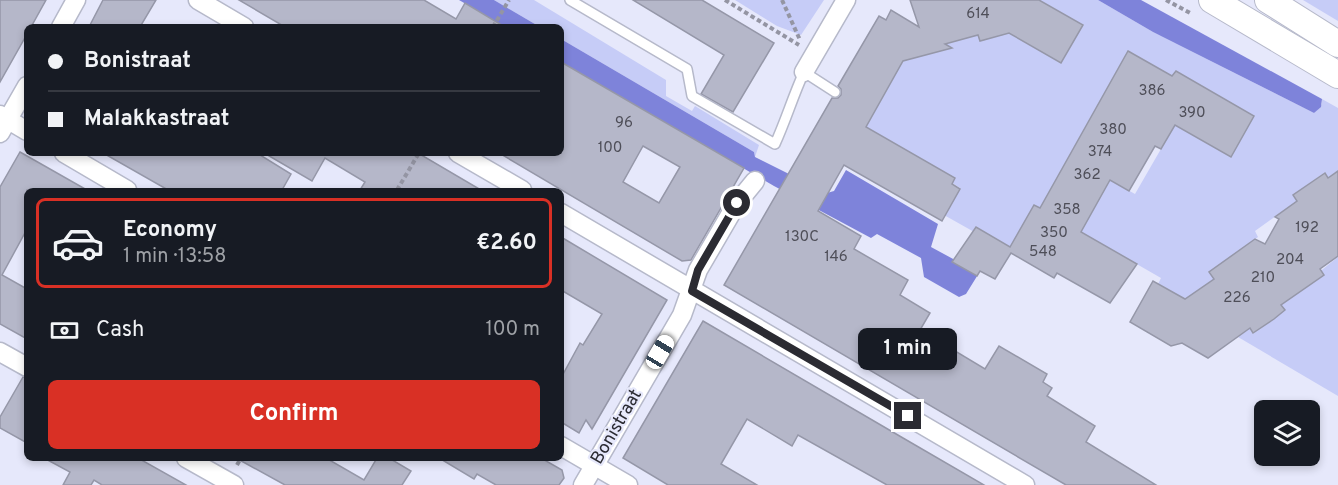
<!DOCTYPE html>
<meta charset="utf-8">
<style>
:root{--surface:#171b24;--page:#20242c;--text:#f1f3f6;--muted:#9ea1a6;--line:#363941;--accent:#d93025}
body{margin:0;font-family:Overpass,sans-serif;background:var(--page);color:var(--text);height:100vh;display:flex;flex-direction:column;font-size:22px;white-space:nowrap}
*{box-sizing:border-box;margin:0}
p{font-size:20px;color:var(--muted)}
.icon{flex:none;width:33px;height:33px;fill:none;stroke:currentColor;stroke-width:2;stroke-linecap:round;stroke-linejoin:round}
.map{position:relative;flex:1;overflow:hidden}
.sheet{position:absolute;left:24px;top:188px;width:540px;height:273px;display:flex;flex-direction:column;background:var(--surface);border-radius:9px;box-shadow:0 3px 9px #0003}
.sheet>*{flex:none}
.hud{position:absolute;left:24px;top:24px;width:540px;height:132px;border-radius:9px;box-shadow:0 3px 9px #0003;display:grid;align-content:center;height:132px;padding:0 24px;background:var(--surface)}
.tools{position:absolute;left:1254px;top:400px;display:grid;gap:12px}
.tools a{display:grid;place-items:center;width:66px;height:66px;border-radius:9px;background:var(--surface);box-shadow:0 3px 9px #0003;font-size:30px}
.end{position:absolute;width:27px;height:27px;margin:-14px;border:8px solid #2b2b32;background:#fff;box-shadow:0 0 0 3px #fff}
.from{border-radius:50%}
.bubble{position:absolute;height:42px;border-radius:9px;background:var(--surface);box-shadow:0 3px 9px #0003;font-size:20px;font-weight:700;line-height:42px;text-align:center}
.car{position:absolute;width:18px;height:36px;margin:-18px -9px;border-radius:8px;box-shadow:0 0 4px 2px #0007;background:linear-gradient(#fff 24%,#345 0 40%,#fff 0 76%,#345 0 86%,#fff 0)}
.hud b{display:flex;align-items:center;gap:21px;height:57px;font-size:22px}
.hud b+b{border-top:2px solid var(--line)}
.hud i{width:15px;height:15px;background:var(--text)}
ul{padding:10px 0 0;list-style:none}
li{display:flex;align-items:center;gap:18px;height:90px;margin:0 12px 9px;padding:0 12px;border:3px solid var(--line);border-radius:9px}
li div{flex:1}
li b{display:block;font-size:22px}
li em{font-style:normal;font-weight:700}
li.current{border-color:var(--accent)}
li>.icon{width:54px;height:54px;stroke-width:1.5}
.pay{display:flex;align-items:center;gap:15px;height:66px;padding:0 24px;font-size:22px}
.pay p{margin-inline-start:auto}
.cta{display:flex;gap:12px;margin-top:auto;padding:12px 24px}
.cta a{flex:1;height:69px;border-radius:9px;background:var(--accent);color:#fff;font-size:24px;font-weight:700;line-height:69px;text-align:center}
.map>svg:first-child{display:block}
.green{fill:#c6ccf7}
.water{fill:#7e83da}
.building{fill:#b5b7c9;stroke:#9597a8;stroke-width:1.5;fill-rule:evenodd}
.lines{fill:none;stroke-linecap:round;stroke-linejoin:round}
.service-casing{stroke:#b6b9ca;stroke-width:12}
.minor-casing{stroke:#b6b9ca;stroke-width:21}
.secondary-casing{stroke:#b6b9ca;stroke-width:28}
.path{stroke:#9495a3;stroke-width:4;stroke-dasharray:4.5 3;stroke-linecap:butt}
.service{stroke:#fff;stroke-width:9}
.minor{stroke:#fff;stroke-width:18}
.secondary{stroke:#fff;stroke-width:26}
.route{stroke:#2b2b32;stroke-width:8}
.labels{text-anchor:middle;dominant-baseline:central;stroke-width:4.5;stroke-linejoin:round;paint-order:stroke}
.number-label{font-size:15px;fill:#4e4e58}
.street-label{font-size:18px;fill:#2b2b32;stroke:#e6e8fb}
</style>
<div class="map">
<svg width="1338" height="485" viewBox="0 0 1338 485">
<rect width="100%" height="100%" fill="#e6e8fb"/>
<g class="green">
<polygon points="494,0 534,0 666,80 666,96 692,111 695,106 759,145 755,157 754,152 561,39 561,27 540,27"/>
<polygon points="735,0 824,0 801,35 777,26"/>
<polygon points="1039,0 1098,0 1153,32 1314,113 1322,104 1322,99 1338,108 1338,171 1328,178 1324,173 1293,195 1297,201 1255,231 1258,237 1209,272 1218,284 1191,303 1158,284 1161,278 1081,232 1110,180 1135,194 1169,135 1173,124 1231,156 1254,116 1176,71 1172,76 1128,51 1040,208 1034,205 1008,251 944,215 960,188 866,127 907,54 978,35 980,41 1009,33 1061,63 1083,25"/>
<polygon points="1303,0 1338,0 1338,21"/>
<polygon points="1338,257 1338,396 1238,337"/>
</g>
<g class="water">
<polygon points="459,0 494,0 540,27 505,27"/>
<polygon points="1098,0 1141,0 1322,99 1321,107 1314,113 1153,32"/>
<polygon points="561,39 754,152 755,157 827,193 834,191 846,170 938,224 931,247 979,273 966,294 959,297 924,277 921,258 877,234 871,238 774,186 561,62"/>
</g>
<g class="building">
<polygon points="0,0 46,0 31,27 27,27 27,34 0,82"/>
<polygon points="103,0 156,0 140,27 89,27"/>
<polygon points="239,0 424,0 456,19 465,3 505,27 285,27"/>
<polygon points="633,0 702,0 774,43 733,112 701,94 724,55"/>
<polygon points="910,0 1039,0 1083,25 1061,63 1009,33 980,41 978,35 945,44 952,48 903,61 866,127 955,178 952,184 960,189 942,221 844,165 818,211 861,236 854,249 908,280 900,295 930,313 920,330 985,369 999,346 1047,374 1043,382 1052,388 1047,396 1095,426 1086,442 1156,485 1066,485 724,285 832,98 838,98 841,95 841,89 838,86 879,16 886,20 891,10 919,27"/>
<polygon points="1128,51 1172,76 1176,71 1254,116 1231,157 1175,125 1161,149 1155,146 1129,191 1110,180 1081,232 1137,264 1110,303 1057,273 1054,278 1011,253 995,279 980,271 977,276 952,262 976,227 1010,247 1034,205 1040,208"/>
<path d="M561,62L744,168L691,260L682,261L499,153H561ZM643,146L680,167L659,203L623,182Z"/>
<polygon points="20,152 87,190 27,190 27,229 2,275 27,289 27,339 0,324 0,187"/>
<polygon points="103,153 257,153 291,174 282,190 168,190"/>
<polygon points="264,153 418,153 481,190 360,190 365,182 325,158 312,181"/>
<polygon points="1338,171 1338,256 1320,269 1324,275 1281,305 1285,310 1274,319 1253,333 1250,328 1208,358 1182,343 1171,346 1130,322 1153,281 1185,299 1214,279 1209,272 1255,239 1265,244 1279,219 1275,217 1297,201 1293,195 1325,173 1328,178"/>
<polygon points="561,237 667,300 592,429 586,420 579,433 561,422 561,378 580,343 583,345 602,314 561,290"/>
<polygon points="703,321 903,438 984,485 887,485 798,435 792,446 747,419 721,464 757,485 668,485 623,458"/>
<polygon points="23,377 27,378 27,443 0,428 0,417"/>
<polygon points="44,458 138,458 186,485 102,485 94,480 91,485 63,485 70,472"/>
<polygon points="236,458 326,458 364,480 377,458 389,458 411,471 402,485 285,485"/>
<polygon points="439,458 541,458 562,470 564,478 559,485 496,485 477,474 474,479"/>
</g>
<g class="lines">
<defs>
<path id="service" d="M570,0L687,69L692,96L775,144C786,120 793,96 804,72L835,92"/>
<g id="minor">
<polyline points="198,0 244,27"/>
<polyline points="61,27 76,0"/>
<polyline points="804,72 846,0"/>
<polyline points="0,115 27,131"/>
<polyline points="0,133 27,86"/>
<polyline points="64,153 127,190"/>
<polyline points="458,153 522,190"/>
<polyline points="561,213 1025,485"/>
<polyline points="0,352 27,367"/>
<polyline points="561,446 628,485"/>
<polyline points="186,458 234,485"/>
<polyline points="583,485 682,315 698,270 737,203 755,181"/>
</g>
<g id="secondary">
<polyline points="1212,0 1338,75"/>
<polyline points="1268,0 1338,44"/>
</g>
</defs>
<use href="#service" class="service-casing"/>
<use href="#minor" class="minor-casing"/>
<use href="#secondary" class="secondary-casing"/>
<g class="path">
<polyline points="725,0 799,45"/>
<polyline points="782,0 800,40"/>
<polyline points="1166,0 1192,14"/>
<polyline points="493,27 509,0"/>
<polyline points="397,190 419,153"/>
<polyline points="237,465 241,458"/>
</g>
<use href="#service" class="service"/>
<use href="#minor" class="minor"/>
<use href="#secondary" class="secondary"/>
</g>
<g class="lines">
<polyline class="route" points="737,203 698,270 692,291 908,416"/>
</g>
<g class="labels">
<g class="number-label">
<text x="978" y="14">614</text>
<text x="1152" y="91">386</text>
<text x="1192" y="113">390</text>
<text x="624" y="123">96</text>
<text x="1113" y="130">380</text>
<text x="610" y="148">100</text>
<text x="1100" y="152">374</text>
<text x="1087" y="175">362</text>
<text x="1067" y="210">358</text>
<text x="1307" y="228">192</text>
<text x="1054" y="233">350</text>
<text x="802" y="237">130C</text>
<text x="1043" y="252">548</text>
<text x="836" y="257">146</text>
<text x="1290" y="260">204</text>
<text x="1263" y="278">210</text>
<text x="1237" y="298">226</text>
</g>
<g class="street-label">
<text transform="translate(617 427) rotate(-60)">Bonistraat</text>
</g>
</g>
</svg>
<div class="tools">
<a><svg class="icon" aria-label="layers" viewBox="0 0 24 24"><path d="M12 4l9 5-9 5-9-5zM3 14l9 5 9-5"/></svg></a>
</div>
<i class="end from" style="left:737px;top:203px"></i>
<i class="end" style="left:908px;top:416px"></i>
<div class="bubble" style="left:858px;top:328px;width:99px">1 min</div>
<i class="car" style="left:660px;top:352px;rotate:31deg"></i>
<div class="hud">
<b><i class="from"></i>Bonistraat</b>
<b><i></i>Malakkastraat</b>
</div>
<section class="sheet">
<ul>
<li class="current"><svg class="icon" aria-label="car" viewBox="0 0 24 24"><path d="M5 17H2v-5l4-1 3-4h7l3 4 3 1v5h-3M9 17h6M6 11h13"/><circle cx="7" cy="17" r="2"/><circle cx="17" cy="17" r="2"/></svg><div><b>Economy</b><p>1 min · 13:58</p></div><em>€2.60</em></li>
</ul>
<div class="pay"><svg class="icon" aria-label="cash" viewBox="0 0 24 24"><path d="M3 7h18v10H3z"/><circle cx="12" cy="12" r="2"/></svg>Cash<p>100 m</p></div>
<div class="cta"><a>Confirm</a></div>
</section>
</div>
